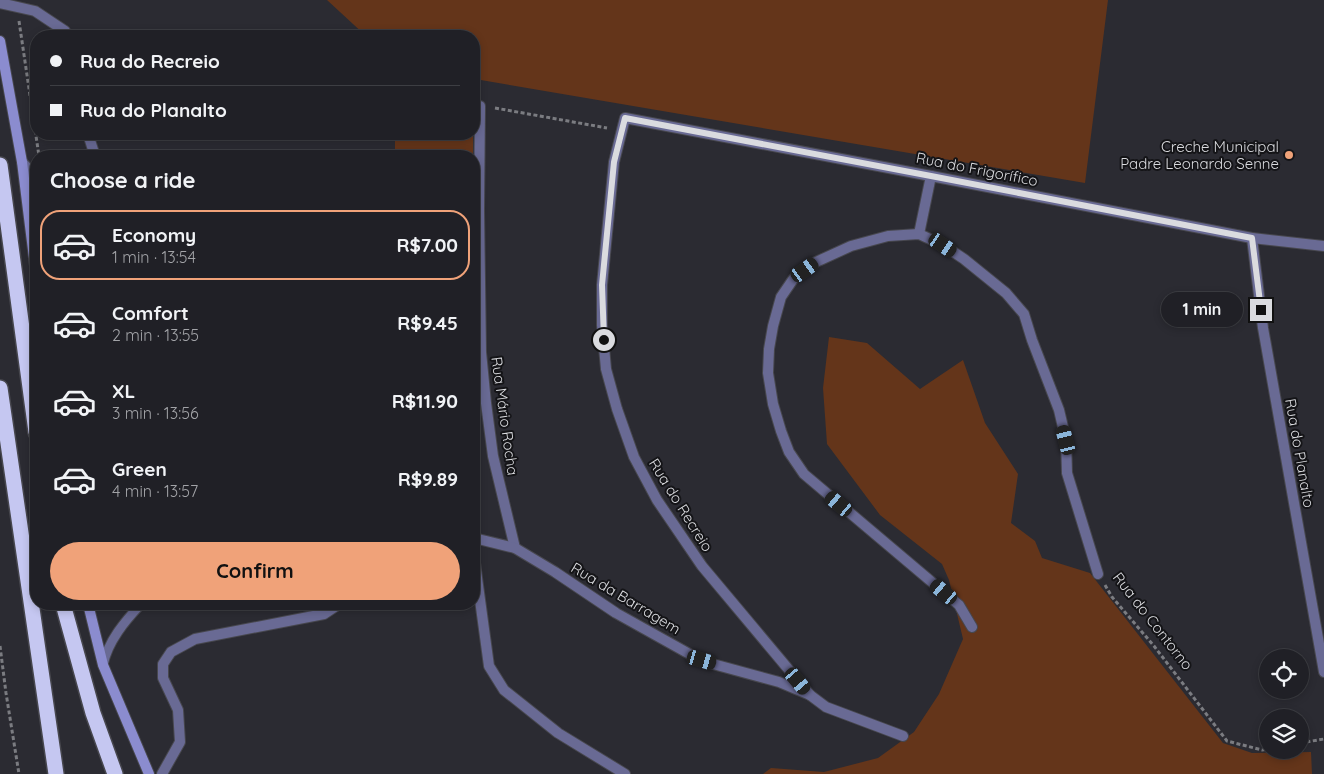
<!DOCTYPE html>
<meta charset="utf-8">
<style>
:root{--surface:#202026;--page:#28282e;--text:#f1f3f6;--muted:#a2a3a7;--line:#3d3e43;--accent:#f0a279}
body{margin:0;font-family:Quicksand,sans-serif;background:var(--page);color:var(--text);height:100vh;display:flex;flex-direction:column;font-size:19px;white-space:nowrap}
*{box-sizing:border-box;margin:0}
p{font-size:16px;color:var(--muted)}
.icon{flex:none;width:28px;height:28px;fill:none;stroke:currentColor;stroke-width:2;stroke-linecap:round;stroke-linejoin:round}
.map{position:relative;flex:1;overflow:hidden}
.details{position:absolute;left:30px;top:150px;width:450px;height:460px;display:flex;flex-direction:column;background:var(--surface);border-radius:20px;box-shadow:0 2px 8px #0003,0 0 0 1px var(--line)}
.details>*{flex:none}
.top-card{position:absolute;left:30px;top:30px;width:450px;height:110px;border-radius:20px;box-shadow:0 2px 8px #0003,0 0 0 1px var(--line);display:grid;align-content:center;height:110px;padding:0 20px;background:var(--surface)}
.tools{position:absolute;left:1259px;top:649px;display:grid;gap:10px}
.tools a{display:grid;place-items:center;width:50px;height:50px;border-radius:50%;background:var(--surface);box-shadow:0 2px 8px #0003,0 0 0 1px var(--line);font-size:25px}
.end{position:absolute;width:22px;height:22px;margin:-11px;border:6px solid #dadbdf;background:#111;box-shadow:0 0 0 2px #111}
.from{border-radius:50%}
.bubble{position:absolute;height:35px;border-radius:18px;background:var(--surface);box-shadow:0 2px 8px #0003,0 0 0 1px var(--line);font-size:16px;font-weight:700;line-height:35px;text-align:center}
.car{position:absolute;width:15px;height:30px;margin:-15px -8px;border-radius:6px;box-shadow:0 0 4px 1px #0007;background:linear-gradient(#222 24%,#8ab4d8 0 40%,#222 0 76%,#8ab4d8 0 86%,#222 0)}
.top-card b{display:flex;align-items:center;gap:18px;height:48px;font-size:19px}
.top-card b+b{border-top:1px solid var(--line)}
.top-card i{width:12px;height:12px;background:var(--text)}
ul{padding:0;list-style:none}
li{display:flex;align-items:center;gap:15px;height:70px;margin:0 10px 8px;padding:0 10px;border:2px solid transparent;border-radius:20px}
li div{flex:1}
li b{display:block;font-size:19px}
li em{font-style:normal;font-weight:700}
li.on{border-color:var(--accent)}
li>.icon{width:45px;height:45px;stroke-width:1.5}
h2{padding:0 20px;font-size:22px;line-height:60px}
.primary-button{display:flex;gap:10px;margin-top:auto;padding:10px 20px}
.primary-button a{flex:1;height:58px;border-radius:30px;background:var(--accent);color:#111;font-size:20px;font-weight:700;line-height:58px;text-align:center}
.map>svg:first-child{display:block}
.green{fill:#64351a}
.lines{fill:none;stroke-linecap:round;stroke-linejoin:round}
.lane-casing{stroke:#47474e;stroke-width:11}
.street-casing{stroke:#47474e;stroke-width:12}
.secondary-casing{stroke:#47474e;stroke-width:12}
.highway-casing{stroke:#47474e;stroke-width:18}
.path{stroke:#7b7c81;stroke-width:3;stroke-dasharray:4 2.5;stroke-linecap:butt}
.lane{stroke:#696a94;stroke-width:9}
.street{stroke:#696a94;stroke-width:10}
.secondary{stroke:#8b8ccf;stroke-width:10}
.highway{stroke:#c5c7f1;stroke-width:15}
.route{stroke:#dadbdf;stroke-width:6}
.poi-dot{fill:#f0a279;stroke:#141417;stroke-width:2}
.labels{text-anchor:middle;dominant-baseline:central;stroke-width:4;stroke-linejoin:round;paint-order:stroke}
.poi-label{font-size:15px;fill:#dadbdf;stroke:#141417;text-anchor:end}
.street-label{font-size:15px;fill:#dadbdf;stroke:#141417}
</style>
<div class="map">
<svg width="1324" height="774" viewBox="0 0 1324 774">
<rect width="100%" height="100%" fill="#2b2b32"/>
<g class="green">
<polygon points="327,0 1108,0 1085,183 475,79 474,116 474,36 366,36"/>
<rect x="395" y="134" width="78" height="22"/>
<polygon points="829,337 867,343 920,389 963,360 985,423 1018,474 1011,523 1035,541 1042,558 1090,573 1223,743 1252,753 1311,752 1312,774 763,774 771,768 824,772 878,758 914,732 939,694 963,639 949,580 942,564 880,515 827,444 823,388"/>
</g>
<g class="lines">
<defs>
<path id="lane" d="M103,665C108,641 125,621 141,604"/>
<g id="street">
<polyline points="0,3 35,11 65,31 67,36"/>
<polyline points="480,106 479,210 481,352 486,403 493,456 515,548"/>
<polyline points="88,134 95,156"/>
<polyline points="22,162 36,178"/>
<polyline points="919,234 931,176"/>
<polyline points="1252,238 1263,328 1324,672"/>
<polyline points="474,538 515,548 555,572 616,613 702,661 779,682 810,695 826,707 903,736"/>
<polyline points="475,539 475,563 489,666 504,690 558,733 625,774"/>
<polyline points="972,627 959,605 804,474 789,452 781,431 773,404 768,373 769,349 773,326 781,297 794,278 816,262 851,246 888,236 919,234 943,245 964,259 1006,293 1024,314 1032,340 1059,410 1066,440 1067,473 1098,574"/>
<polyline points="810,695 702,566 657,500 634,457 617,409 606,369 602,325 602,285 614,162 625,118 931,176 1252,238 1324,246"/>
<polyline points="162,774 180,742 178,710 163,678 163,664 171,652 195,639 324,614 339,604"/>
</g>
<g id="secondary">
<polyline points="0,41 22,162 36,274"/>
<polyline points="88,604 103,665 149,774"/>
</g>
<g id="highway">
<polyline points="0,165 36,432"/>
<polyline points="0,388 56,774"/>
<polyline points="63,604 93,713 115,774"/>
</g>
</defs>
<use href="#lane" class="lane-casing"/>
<use href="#street" class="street-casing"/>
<use href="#secondary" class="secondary-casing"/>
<use href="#highway" class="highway-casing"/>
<g class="path">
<polyline points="19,21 39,156"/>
<polyline points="495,108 607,128"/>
<polyline points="1105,585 1112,597 1154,646 1227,741 1262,750 1268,749"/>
<polyline points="0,646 6,693 19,774"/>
<polyline points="1300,743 1324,739"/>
</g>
<use href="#lane" class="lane"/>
<use href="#street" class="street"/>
<use href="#secondary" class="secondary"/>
<use href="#highway" class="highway"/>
</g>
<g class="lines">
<polyline class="route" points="604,340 602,285 614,162 625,118 931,176 1252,238 1261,310"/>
</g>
<circle class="poi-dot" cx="1289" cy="155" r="5"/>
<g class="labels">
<g class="poi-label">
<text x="1279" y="146">Creche Municipal<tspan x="1279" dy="17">Padre Leonardo Senne</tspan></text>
</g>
<g class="street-label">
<text transform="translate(977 169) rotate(11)">Rua do Frigorífico</text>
<text transform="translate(505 416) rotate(82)">Rua Mário Rocha</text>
<text transform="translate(1300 453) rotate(80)">Rua do Planalto</text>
<text transform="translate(681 505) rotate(58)">Rua do Recreio</text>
<text transform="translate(626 598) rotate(31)">Rua da Barragem</text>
<text transform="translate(1153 621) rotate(52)">Rua do Contorno</text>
</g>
</g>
</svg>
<div class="tools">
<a><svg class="icon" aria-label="locate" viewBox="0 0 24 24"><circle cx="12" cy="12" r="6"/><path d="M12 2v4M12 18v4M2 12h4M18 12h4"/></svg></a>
<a><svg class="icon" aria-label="layers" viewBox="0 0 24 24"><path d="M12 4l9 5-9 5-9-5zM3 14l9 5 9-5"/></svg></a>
</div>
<i class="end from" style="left:604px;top:340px"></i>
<i class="end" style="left:1261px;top:310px"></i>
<div class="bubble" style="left:1161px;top:292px;width:82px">1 min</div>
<i class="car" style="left:943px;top:245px;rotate:124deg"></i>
<i class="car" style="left:805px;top:270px;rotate:55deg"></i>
<i class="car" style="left:1066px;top:440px;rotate:346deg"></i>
<i class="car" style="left:839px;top:504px;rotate:310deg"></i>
<i class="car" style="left:944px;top:592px;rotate:310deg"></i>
<i class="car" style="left:702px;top:660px;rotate:106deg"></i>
<i class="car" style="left:798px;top:681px;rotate:140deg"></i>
<div class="top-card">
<b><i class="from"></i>Rua do Recreio</b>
<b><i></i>Rua do Planalto</b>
</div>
<section class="details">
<h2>Choose a ride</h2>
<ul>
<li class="on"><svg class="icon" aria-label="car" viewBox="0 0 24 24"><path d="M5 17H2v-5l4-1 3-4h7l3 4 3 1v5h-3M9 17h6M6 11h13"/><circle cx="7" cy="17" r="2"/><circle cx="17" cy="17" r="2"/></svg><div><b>Economy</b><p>1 min · 13:54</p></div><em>R$7.00</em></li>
<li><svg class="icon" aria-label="car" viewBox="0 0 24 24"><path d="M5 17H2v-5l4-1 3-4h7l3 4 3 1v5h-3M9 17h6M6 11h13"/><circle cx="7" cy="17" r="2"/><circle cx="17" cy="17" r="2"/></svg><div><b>Comfort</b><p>2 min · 13:55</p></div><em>R$9.45</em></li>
<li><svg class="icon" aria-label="car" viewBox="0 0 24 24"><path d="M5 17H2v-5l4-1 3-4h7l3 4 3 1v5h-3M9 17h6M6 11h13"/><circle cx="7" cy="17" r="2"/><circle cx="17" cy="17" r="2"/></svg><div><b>XL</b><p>3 min · 13:56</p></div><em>R$11.90</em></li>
<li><svg class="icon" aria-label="car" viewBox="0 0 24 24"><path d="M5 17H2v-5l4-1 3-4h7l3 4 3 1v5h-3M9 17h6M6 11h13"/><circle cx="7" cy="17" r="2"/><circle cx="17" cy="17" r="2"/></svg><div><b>Green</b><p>4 min · 13:57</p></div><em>R$9.89</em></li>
</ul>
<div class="primary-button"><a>Confirm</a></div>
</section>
</div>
